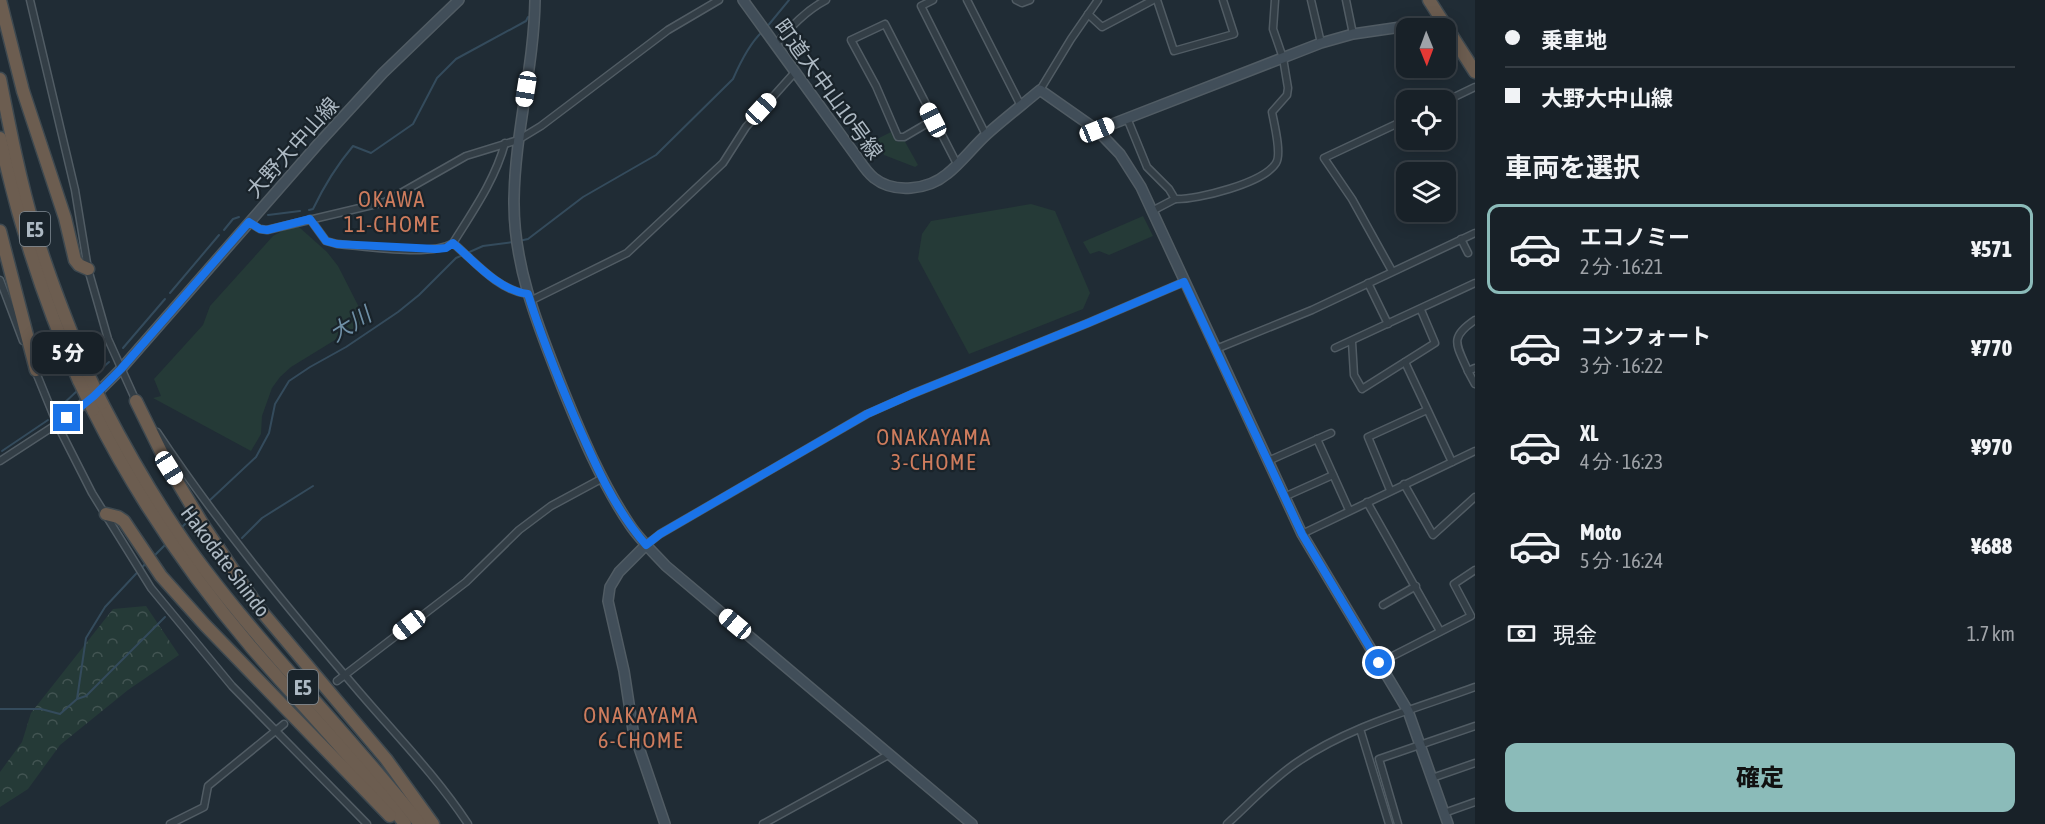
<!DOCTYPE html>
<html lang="ja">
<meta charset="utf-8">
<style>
:root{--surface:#182128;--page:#212930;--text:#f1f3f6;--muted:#9fa3a8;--line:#363e45;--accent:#8bbbb9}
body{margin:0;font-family:"Asap Condensed","Noto Sans JP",sans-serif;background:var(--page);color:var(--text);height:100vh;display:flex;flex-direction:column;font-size:22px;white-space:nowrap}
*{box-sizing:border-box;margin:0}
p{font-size:20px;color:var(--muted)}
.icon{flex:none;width:33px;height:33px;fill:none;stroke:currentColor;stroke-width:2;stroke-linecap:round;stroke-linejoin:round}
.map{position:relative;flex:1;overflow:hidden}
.details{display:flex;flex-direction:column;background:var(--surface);width:570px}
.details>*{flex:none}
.guide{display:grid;align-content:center;height:132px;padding:0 30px;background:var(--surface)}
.needle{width:39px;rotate:179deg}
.controls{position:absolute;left:1396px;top:18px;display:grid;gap:12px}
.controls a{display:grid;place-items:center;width:60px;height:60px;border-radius:12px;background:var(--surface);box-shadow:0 3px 15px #0003,0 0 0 2px var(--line);font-size:30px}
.end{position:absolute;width:27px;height:27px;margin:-14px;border:8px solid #1a73e8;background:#fff;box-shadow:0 0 0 3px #fff}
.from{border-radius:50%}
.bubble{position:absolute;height:42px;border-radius:12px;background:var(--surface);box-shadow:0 3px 15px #0003,0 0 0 2px var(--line);font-size:20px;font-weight:800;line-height:42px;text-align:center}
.car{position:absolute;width:18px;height:36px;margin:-18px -9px;border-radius:8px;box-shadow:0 0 4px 2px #0007;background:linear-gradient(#fff 24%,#345 0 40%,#fff 0 76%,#345 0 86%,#fff 0)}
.guide b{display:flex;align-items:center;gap:21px;height:57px;font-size:22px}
.guide b+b{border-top:2px solid var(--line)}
.guide i{width:15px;height:15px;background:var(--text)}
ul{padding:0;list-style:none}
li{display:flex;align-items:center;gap:18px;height:90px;margin:0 12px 9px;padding:0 18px;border:3px solid transparent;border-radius:12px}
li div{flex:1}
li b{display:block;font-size:22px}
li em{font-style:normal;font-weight:800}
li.active{border-color:var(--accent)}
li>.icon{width:54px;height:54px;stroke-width:1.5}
h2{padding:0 30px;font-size:27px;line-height:72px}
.pay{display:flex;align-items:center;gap:15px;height:66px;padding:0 30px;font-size:22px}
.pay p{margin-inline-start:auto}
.primary-button{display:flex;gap:12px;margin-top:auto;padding:12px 30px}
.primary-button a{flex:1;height:69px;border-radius:12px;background:var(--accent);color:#111;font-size:24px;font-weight:800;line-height:69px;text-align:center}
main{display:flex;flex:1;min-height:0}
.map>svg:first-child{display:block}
.green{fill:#253a37}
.forest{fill:url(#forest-crowns)}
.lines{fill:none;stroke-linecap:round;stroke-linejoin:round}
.stream{stroke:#344b5c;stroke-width:2}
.street-casing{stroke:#515c64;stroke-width:9}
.secondary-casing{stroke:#515c64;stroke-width:12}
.highway-casing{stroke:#3e4950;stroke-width:15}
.street{stroke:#333e46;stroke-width:6}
.secondary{stroke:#414e59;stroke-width:9}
.highway{stroke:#6c5d50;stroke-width:12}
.highway-bridge-casing{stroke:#3e4950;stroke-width:15;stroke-linecap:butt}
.highway-bridge{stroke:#6c5d50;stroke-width:12}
.route{stroke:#1a73e8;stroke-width:8}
.labels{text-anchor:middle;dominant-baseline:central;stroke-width:4.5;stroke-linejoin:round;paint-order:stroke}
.shield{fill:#19232a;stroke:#818c95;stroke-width:1.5}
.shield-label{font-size:20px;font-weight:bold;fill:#adb9c3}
.street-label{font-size:21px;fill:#adb9c3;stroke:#19232a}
.neighbourhood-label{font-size:22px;letter-spacing:1.5px;fill:#ce7c5d;stroke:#19232a}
.water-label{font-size:22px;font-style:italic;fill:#6f8fa6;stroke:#19232a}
</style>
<main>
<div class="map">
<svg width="1475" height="824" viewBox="0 0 1475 824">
<defs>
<pattern id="forest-crowns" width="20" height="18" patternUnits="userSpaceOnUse" patternTransform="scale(1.5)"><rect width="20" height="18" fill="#253a37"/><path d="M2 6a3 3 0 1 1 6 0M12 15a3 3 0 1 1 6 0" fill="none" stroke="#425452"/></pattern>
</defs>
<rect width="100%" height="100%" fill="#202c35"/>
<g class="green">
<polygon points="891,132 897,142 904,140 918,165 915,167 884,155 877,139"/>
<polygon points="1031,204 1055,211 1090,293 1083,309 969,354 918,259 922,234 931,221"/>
<polygon points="1143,216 1153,236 1109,255 1099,251 1090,254 1083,242"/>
<polygon points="299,227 327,252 338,266 366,321 291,367 280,377 272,388 262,416 261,434 251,451 153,398 161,396 154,379 203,325 210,306 273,236 286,229"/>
</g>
<polygon class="forest" points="146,606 179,655 128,690 60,745 28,789 0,807 0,772 22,742 31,713 113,609"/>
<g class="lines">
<g class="stream">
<polyline points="766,28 789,0"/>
<path d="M309,210L313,209C324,186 337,165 353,146L371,153L413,124L437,78L456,59L526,21L528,17"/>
<polyline points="268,215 300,211"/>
<polyline points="224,230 233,219 239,217"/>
<path d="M519,241L528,239L583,197L656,155L733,79C740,63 749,44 762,32"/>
<polyline points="170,293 219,235"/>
<polyline points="123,348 165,299"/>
<polyline points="93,376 109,362"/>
<polyline points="60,407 78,390"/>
<polyline points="2,451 48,420"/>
<polyline points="209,501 256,457 269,433 275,404 289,381 310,367 346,347 398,312 419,295 456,258 483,246 513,242"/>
<polyline points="181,528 192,517"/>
<polyline points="242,538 262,518 313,486"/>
<polyline points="154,556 167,543"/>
<polyline points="77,699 86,696 165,617"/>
<polyline points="0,709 41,709 60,714 77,699 86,638 105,607 147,562"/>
</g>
<defs>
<g id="street">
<polyline points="30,0 75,190 88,269 108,339 136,401"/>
<polyline points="933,0 921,6 986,135"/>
<polyline points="967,0 1021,106"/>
<polyline points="1016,0 1022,3 1030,0"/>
<polyline points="1157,0 1174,51 1234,34 1223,0"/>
<polyline points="1311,0 1321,43"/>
<polyline points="1346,0 1353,34"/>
<polyline points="1088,14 1102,27 1153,0"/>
<path d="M775,45C791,27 805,11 826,0"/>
<polyline points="1040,90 1071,39 1098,0"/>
<polyline points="1446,101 1475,87"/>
<path d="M1127,118L1147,167L1169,189L1175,199C1197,200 1264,183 1276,163C1282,154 1274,123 1272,112L1287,95L1288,88L1283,58L1273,29L1275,0"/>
<polyline points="933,120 904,137 898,137 876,86 851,40 885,24 957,164"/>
<polyline points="1152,211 1175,199"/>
<path d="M310,219L326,241L337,244C364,246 432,257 453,243C473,211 495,180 505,143"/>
<polyline points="250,223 260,229 267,230 385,202 466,156 518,140 541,126 668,30 719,0"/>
<polyline points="1461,239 1468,253"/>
<path d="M453,243C475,262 498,290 527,294"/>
<polyline points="1392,271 1352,199 1324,158 1407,119"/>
<polyline points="0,280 23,341"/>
<polyline points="1368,283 1388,324"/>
<polyline points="530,301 627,253 723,163 746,127 796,71"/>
<polyline points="1352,342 1354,375 1362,389 1435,343 1421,310"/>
<polyline points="1335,348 1475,283"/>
<polyline points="1216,349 1312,310 1475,233"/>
<polyline points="1405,362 1452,462"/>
<polyline points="1475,368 1468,371 1475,384"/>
<polyline points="35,370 57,424 92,493 151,588 232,686 367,824"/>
<path d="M1468,371C1457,345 1448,338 1475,320"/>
<path d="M157,432C217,522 285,605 355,687C393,732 435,774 468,824"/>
<polyline points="1317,439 1349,510"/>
<polyline points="0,461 57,424"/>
<polyline points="1268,461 1331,433"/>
<polyline points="1404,484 1433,535 1475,497"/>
<polyline points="1390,490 1368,437 1427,410"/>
<polyline points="1284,497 1333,475"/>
<polyline points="1367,502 1440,631"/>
<polyline points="1302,534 1475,451"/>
<polyline points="646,545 660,534 867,414 912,394 1088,323 1184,282"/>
<polyline points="1383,605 1416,586"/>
<polyline points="1379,663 1471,616 1454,584 1475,570"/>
<polyline points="337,681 466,582 519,530 551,506 601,479"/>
<polyline points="1360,729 1389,824"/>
<polyline points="1432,778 1475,763"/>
<polyline points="1444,813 1475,802"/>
<polyline points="170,824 204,807 208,786 284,724"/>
<polyline points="763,824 890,754"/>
<path d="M1227,824C1250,803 1271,780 1296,763C1349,726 1415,709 1475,687"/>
<polyline points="1398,824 1379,759 1475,726"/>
</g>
<g id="secondary">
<path d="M535,0C534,67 515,132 514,199C513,266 538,326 562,387C581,434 601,482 630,525C640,540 654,553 666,566L972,824"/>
<path d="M743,0L859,160C863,166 868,173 874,178C894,194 928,190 947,174C961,163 973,147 986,135C1004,119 1022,105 1040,90L1097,130L1120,154L1141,187L1302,534L1408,711L1448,824"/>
<polyline points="1097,130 1321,43 1353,34 1442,21"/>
<polyline points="57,424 94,396 121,369 318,144 383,73 459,0"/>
<polyline points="646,545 619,572 610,587 608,601 624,671 633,730 665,824"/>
</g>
<g id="highway">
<polyline points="0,0 23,91 65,218 75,260 79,265 88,269"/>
<polyline points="1429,0 1475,72"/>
<path d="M0,79C10,130 20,181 35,231C50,280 69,327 88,374"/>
<path d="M0,138C18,222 44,302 79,381"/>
<polyline points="0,231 36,370"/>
<polyline points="136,401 169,468 205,528 258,607 386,759 433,824"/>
<path d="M102,403C132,461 165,518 205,570C272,658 351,737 420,824"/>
<path d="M93,410C136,496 190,575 252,648C303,707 358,763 405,824"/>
<polyline points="106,514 118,517 124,521 161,576 205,625 390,816"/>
</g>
</defs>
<use href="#street" class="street-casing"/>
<use href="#secondary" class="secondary-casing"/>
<use href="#highway" class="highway-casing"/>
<use href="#street" class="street"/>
<use href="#secondary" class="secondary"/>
<use href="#highway" class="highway"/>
<defs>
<g id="highway-bridge">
<polyline points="88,374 102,403"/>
<polyline points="79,381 93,410"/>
</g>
</defs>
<use href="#highway-bridge" class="highway-bridge-casing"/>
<use href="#highway-bridge" class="highway-bridge"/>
</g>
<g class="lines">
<path class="route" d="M67,418L94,396L121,369L249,222L260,229L267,230L310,219L326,241L337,244L436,249L446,248L453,243C475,262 498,290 528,294C541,336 557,376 574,416C594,462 613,507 646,545L660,534L867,414L912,394L1088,323L1184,282L1302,534L1379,663"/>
</g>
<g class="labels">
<g class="shield">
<rect x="20" y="212" width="30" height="34" rx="4.5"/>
<rect x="288" y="670" width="30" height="34" rx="4.5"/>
</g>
<g class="shield-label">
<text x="35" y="229">E5</text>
<text x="303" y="687">E5</text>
</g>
<g class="street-label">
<text transform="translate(829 89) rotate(54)">町道大中山10号線</text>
<text transform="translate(292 147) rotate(-48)">大野大中山線</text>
<text transform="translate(226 561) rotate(53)">Hakodate Shindo</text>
</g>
<g class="neighbourhood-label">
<text x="392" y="199">OKAWA<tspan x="392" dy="25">11-CHOME</tspan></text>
<text x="934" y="437">ONAKAYAMA<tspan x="934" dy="25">3-CHOME</tspan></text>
<text x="641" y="715">ONAKAYAMA<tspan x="641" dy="25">6-CHOME</tspan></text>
</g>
<g class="water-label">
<text transform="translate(350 324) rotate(-32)">大川</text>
</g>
</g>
</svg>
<div class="controls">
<a><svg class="needle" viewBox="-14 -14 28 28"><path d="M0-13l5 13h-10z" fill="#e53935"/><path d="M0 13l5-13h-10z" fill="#9fa3a8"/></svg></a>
<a><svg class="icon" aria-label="locate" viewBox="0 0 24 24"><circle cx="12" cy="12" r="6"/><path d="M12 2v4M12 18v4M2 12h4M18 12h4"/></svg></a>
<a><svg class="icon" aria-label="layers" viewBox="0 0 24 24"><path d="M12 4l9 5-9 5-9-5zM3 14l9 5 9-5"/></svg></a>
</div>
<i class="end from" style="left:1379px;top:663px"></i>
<i class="end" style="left:67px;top:418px"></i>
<div class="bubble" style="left:32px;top:332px;width:72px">5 分</div>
<i class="car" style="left:526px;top:89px;rotate:189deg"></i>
<i class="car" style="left:761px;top:109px;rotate:43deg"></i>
<i class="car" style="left:933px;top:120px;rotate:333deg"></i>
<i class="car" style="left:1097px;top:130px;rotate:68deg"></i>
<i class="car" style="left:169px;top:468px;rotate:148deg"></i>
<i class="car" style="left:735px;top:624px;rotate:310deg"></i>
<i class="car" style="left:409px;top:625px;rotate:232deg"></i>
</div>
<section class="details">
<div class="guide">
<b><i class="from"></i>乗車地</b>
<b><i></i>大野大中山線</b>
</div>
<h2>車両を選択</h2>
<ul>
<li class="active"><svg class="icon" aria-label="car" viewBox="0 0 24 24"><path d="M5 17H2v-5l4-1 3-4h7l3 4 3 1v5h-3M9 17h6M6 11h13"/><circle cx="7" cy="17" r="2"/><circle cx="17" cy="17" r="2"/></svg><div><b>エコノミー</b><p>2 分 · 16:21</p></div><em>¥571</em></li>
<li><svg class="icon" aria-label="car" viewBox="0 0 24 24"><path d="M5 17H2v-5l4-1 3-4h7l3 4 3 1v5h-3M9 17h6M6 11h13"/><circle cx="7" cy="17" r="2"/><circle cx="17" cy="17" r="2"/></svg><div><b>コンフォート</b><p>3 分 · 16:22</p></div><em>¥770</em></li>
<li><svg class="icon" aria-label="car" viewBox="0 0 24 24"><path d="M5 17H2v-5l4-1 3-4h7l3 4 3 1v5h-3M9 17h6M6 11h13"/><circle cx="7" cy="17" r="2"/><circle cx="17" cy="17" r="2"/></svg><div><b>XL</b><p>4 分 · 16:23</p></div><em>¥970</em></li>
<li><svg class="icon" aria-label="car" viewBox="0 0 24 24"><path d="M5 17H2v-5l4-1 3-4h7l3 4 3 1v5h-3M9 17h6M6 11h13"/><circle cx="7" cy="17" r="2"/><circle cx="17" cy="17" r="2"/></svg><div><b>Moto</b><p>5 分 · 16:24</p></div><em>¥688</em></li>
</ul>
<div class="pay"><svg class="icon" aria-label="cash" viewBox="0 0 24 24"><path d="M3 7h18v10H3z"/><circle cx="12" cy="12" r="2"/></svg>現金<p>1.7 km</p></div>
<div class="primary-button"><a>確定</a></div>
</section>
</main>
